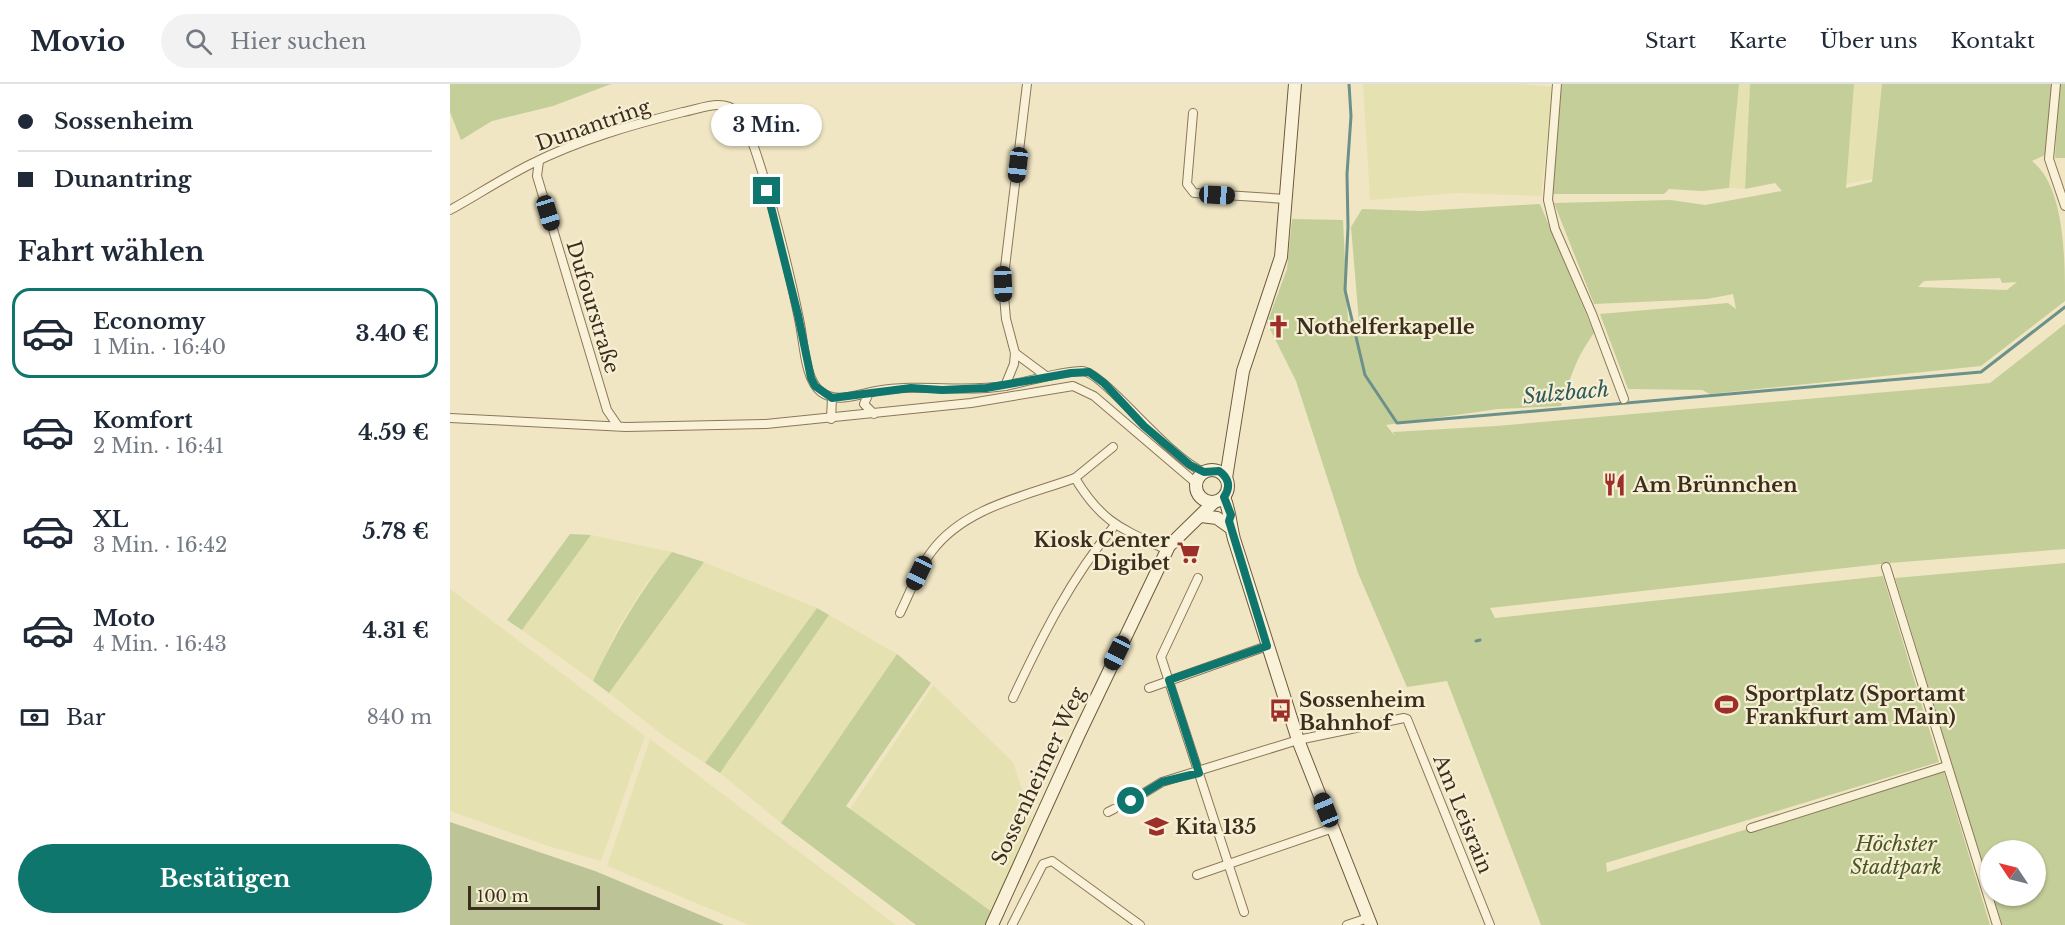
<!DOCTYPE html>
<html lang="de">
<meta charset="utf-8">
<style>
:root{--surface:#fff;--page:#f2f2f3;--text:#1f2937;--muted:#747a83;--line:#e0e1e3;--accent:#0f766e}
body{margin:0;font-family:"Libre Baskerville",serif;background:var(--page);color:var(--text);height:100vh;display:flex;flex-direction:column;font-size:22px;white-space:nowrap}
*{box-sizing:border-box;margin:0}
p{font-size:20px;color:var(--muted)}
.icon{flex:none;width:33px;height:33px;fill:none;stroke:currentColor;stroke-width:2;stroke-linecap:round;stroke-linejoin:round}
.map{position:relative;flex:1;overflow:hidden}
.side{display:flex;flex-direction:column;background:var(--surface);width:450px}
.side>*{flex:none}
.guide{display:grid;align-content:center;height:132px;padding:0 18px;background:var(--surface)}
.needle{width:39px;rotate:305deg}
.tools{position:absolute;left:1530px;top:756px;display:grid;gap:12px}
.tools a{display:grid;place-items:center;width:66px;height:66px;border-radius:50%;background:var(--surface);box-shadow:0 2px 4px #0004;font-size:30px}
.scale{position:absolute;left:18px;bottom:15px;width:132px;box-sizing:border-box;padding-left:6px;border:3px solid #3b2e1e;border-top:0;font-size:16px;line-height:21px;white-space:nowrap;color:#3b2e1e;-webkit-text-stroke:4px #f7efd4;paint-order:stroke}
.end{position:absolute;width:27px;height:27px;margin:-14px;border:8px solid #0f766e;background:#fff;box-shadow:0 0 0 3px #fff}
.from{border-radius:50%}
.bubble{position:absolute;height:42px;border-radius:21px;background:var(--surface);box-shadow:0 2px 4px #0004;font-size:20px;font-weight:800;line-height:42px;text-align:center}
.car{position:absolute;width:18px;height:36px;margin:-18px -9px;border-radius:8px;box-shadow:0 0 4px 2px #0007;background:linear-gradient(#222 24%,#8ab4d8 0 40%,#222 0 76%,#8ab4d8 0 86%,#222 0)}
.guide b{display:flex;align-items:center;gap:21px;height:57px;font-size:22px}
.guide b+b{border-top:2px solid var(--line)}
.guide i{width:15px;height:15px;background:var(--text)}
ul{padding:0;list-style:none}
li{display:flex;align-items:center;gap:18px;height:90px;margin:0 12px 9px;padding:0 6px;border:3px solid transparent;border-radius:18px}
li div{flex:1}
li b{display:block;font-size:22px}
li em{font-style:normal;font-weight:800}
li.active{border-color:var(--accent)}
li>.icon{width:54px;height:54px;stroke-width:1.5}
h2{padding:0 18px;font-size:27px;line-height:72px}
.pay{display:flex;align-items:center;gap:15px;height:66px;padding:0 18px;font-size:22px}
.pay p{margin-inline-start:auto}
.action{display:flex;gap:12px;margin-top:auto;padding:12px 18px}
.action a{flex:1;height:69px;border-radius:36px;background:var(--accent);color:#fff;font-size:24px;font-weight:800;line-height:69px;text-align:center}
header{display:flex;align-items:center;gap:36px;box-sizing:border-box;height:84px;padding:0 30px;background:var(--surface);border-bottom:2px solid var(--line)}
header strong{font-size:28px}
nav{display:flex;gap:33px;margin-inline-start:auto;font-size:21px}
.search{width:420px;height:54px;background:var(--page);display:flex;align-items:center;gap:15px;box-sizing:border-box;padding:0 21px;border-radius:33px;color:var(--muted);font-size:22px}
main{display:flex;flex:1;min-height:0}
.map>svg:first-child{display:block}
.farmland{fill:#e6e1b1}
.green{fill:#c4ce98;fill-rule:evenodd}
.cemetery{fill:#bbc397}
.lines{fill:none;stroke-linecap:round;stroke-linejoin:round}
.stream{stroke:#6c918b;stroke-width:3}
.street-tunnel{stroke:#ccc1a3;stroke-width:8;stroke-dasharray:8 4;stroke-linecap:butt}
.street-casing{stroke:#8b775a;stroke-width:10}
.secondary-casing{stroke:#6d583d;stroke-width:14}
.street{stroke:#faf2d8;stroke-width:8}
.secondary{stroke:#faf2d8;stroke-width:12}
.route{stroke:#0f766e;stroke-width:8}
.labels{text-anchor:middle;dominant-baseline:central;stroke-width:4.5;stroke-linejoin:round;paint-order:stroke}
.street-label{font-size:20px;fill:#3b2e1e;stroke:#f7efd4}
.poi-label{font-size:20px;font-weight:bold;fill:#3b2e1e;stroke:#f7efd4;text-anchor:start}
.park-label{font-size:20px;font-style:italic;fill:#475824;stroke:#f7efd4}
.water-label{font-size:21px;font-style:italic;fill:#2d5a5b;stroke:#f7efd4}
</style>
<header>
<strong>Movio</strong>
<div class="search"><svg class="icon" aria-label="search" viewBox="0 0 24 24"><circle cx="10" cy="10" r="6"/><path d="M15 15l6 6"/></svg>Hier suchen</div>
<nav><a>Start</a><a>Karte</a><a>Über uns</a><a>Kontakt</a></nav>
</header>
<main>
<section class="side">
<div class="guide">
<b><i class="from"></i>Sossenheim</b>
<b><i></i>Dunantring</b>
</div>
<h2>Fahrt wählen</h2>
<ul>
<li class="active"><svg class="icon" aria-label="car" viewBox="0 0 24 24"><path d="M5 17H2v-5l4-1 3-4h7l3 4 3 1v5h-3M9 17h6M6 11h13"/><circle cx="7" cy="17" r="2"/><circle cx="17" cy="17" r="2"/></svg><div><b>Economy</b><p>1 Min. · 16:40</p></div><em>3.40 €</em></li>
<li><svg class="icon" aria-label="car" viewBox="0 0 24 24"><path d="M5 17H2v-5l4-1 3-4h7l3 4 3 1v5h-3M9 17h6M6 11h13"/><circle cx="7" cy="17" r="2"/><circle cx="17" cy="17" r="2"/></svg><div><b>Komfort</b><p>2 Min. · 16:41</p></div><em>4.59 €</em></li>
<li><svg class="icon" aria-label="car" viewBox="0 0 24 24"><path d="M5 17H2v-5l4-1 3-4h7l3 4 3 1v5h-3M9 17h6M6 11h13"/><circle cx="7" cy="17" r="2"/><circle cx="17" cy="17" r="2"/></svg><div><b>XL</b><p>3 Min. · 16:42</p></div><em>5.78 €</em></li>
<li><svg class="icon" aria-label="car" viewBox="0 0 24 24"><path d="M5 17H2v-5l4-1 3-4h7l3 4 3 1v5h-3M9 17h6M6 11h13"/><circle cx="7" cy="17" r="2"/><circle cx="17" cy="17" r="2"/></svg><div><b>Moto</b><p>4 Min. · 16:43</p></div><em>4.31 €</em></li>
</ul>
<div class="pay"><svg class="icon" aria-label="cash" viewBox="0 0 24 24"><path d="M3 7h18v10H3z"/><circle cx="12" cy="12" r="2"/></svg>Bar<p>840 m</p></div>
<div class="action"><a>Bestätigen</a></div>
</section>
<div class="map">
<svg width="1615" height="841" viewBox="0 0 1615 841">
<rect width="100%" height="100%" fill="#f0e6c4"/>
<g class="farmland">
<polygon points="913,0 1069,0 1103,3 1091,112 1008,109 920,116"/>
<polygon points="1289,0 1300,0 1295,105 1279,104"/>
<polygon points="1404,0 1432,0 1422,95 1396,100"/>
<polygon points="141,451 222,468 195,501 168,544 143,597 72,546"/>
<polygon points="254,478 367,524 255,679 215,653 159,609"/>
<polygon points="0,505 195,652 151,777 98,762 0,727"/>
<polygon points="379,531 447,570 331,739 270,689"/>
<polygon points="483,601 563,678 582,736 542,828 400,725"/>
<polygon points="200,655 446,841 299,841 157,782"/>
</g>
<g class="green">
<polygon points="0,0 161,0 103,22 42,37 11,56 0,28"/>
<polygon points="1111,0 1289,0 1279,104 1252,107 1219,105 1214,110 1102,110"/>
<path d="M1300,0H1404L1396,104L1422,98L1432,0H1602L1595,71L1582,77C1615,103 1615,175 1615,217L1531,282L1260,310L1252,306L1178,305L1150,230L1278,219L1286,225L1283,210L1257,215L1144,220L1104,119L1221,116L1255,121L1332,107L1325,99L1295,105ZM1550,194L1552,199L1567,198L1557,206L1468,203L1474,197Z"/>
<polygon points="1609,0 1615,0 1615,74 1605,74"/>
<path d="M1090,120L1144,249C1124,277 1122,291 1111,322L1048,325L936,341L945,352L943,348L1046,342L1540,299L1615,240V465L1440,479L1040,524L1045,534L1433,492L1489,678L1156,779L1157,788L1493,685L1540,841H1091L997,597L957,603L908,489L846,297L817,239L837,185L842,135L893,136L898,237L909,238L901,143L912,125L971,127Z"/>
<polygon points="120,450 141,451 72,546 57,536"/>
<path d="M222,468L254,478L159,609L143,597C165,550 189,508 222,468Z"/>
<polygon points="1615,479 1615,841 1552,841 1543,812 1586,812 1586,766 1540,766 1540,804 1445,494"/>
<polygon points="367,524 379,531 270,689 255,679"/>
<polygon points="447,570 481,599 396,722 542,828 535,841 466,841 331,739"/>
</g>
<polygon class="cemetery" points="0,738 145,787 274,841 0,841"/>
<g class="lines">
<g class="stream">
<polyline points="899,0 901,32 897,90 898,143 895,206 915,291 947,339 1531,288 1615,223"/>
<polyline points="1026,557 1030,556"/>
</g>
<polyline class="street-tunnel" points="664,725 681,717"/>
<defs>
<g id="street">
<polyline points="1107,0 1098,116 1105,145 1142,230 1174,315"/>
<polyline points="1606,0 1599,75 1615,122"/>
<polyline points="743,29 737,100 744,109 836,115"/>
<polyline points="89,77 87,92 157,326 168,342"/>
<path d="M0,126C27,111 53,94 81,80C129,56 181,41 233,28C244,26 257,21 268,21C275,21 282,23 287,28C307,47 342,200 349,235C354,256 354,295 371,308C387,320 409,310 426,307C469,299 512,309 555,302C581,297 606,288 632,287C653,287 719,375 754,388"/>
<polyline points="565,269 596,292"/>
<polyline points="555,302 564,280 565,269 556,235 553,200 577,0"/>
<polyline points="419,309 414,320 424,330"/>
<polyline points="0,334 176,343 316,340 521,319 623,302 644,312 746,399"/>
<polyline points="381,335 382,314"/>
<polyline points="625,394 663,363"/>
<polyline points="1436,483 1547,841"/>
<polyline points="748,494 711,573 794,828"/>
<path d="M450,529C460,509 468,485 482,467C515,423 576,412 625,394C652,439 672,445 717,466"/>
<polyline points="699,604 817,562"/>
<path d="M563,614C592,552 621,494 665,441"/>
<polyline points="681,717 712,698 848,656 954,634 957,635 1040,841"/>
<polyline points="658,728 664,725"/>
<polyline points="1301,744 1497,682"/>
<polyline points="747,791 883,744"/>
<polyline points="562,841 593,780 602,777 690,841"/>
<polyline points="897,841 918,834"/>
</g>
<g id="secondary">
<circle cx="762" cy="402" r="16"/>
<polyline points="776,394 793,287 831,173 845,0"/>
<path d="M774,413C780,427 780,440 784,455L848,656L921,841"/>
<polyline points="751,432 767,434 781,444"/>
<polyline points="542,841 629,650 719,462 763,419"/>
</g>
</defs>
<use href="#street" class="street-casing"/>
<use href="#secondary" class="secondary-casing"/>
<use href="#street" class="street"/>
<use href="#secondary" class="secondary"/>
</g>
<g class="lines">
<path class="route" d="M317,107L348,231L361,294L365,302L382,314L461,304L492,306L536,304L621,289L639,288L654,299L694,342L740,381L754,388L769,387C779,394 781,403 774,413L781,431L779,437L817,562L719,596L749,689L712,698L681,717"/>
</g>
<defs>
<symbol id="church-bare" viewBox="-9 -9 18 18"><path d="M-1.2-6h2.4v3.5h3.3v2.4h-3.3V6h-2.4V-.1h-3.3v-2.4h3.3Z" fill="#9c2f28" stroke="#f7efd4" stroke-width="2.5" paint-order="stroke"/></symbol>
<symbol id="restaurant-bare" viewBox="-9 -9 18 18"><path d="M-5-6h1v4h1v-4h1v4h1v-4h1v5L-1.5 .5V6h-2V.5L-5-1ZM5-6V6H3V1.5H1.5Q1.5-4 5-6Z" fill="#9c2f28" stroke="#f7efd4" stroke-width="2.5" paint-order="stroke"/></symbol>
<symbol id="supermarket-bare" viewBox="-9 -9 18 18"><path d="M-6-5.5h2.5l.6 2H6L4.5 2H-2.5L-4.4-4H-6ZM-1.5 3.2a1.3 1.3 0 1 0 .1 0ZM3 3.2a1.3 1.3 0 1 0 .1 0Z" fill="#9c2f28" stroke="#f7efd4" stroke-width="2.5" paint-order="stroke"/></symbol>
<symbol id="stadium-bare" viewBox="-9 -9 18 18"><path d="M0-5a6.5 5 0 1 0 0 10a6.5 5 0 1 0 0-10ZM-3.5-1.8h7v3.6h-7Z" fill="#9c2f28" stroke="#f7efd4" stroke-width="2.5" paint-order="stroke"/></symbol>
<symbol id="bus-bare" viewBox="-9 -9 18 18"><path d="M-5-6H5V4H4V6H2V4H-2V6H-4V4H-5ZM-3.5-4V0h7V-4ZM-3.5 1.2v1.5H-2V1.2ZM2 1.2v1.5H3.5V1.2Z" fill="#9c2f28" stroke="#f7efd4" stroke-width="2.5" paint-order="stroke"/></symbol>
<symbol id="school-bare" viewBox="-9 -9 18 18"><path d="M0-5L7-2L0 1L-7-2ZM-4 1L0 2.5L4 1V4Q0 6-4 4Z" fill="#9c2f28" stroke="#f7efd4" stroke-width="2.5" paint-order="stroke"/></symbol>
</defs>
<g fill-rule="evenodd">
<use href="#church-bare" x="812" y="226" width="33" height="33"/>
<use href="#restaurant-bare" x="1148" y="384" width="33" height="33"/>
<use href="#supermarket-bare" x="722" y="452" width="33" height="33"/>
<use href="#stadium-bare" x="1260" y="604" width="33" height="33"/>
<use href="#bus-bare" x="814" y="610" width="33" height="33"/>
<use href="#school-bare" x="690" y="726" width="33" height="33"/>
</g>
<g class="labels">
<g class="street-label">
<text transform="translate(143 41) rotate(-19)">Dunantring</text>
<text transform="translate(143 223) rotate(73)">Dufourstraße</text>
<text transform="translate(588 692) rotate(-65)">Sossenheimer Weg</text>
<text transform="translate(1013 730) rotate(68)">Am Leisrain</text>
</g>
<g class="poi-label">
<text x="846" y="243">Nothelferkapelle</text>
<text x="1183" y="401">Am Brünnchen</text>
<text x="720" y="456" text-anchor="end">Kiosk Center<tspan x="720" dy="23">Digibet</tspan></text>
<text x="1295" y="610">Sportplatz (Sportamt<tspan x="1295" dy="23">Frankfurt am Main)</tspan></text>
<text x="849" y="616">Sossenheim<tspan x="849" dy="23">Bahnhof</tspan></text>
<text x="725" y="743">Kita 135</text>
</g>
<g class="park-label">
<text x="1446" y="760">Höchster<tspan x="1446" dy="23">Stadtpark</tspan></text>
</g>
<g class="water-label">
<text transform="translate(1116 309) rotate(-5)">Sulzbach</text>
</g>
</g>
</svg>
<div class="tools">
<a><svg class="needle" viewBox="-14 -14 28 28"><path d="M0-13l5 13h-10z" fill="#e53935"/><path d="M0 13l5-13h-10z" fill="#747a83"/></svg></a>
</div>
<div class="scale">100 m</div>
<i class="end from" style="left:681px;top:717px"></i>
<i class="end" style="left:317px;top:107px"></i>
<div class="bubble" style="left:261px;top:20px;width:111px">3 Min.</div>
<i class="car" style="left:568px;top:81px;rotate:187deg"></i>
<i class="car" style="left:767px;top:111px;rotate:93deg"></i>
<i class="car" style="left:98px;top:129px;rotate:163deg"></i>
<i class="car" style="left:553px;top:200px;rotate:178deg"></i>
<i class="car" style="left:469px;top:489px;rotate:205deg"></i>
<i class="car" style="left:667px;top:569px;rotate:206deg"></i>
<i class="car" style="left:876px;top:726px;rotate:338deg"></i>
</div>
</main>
